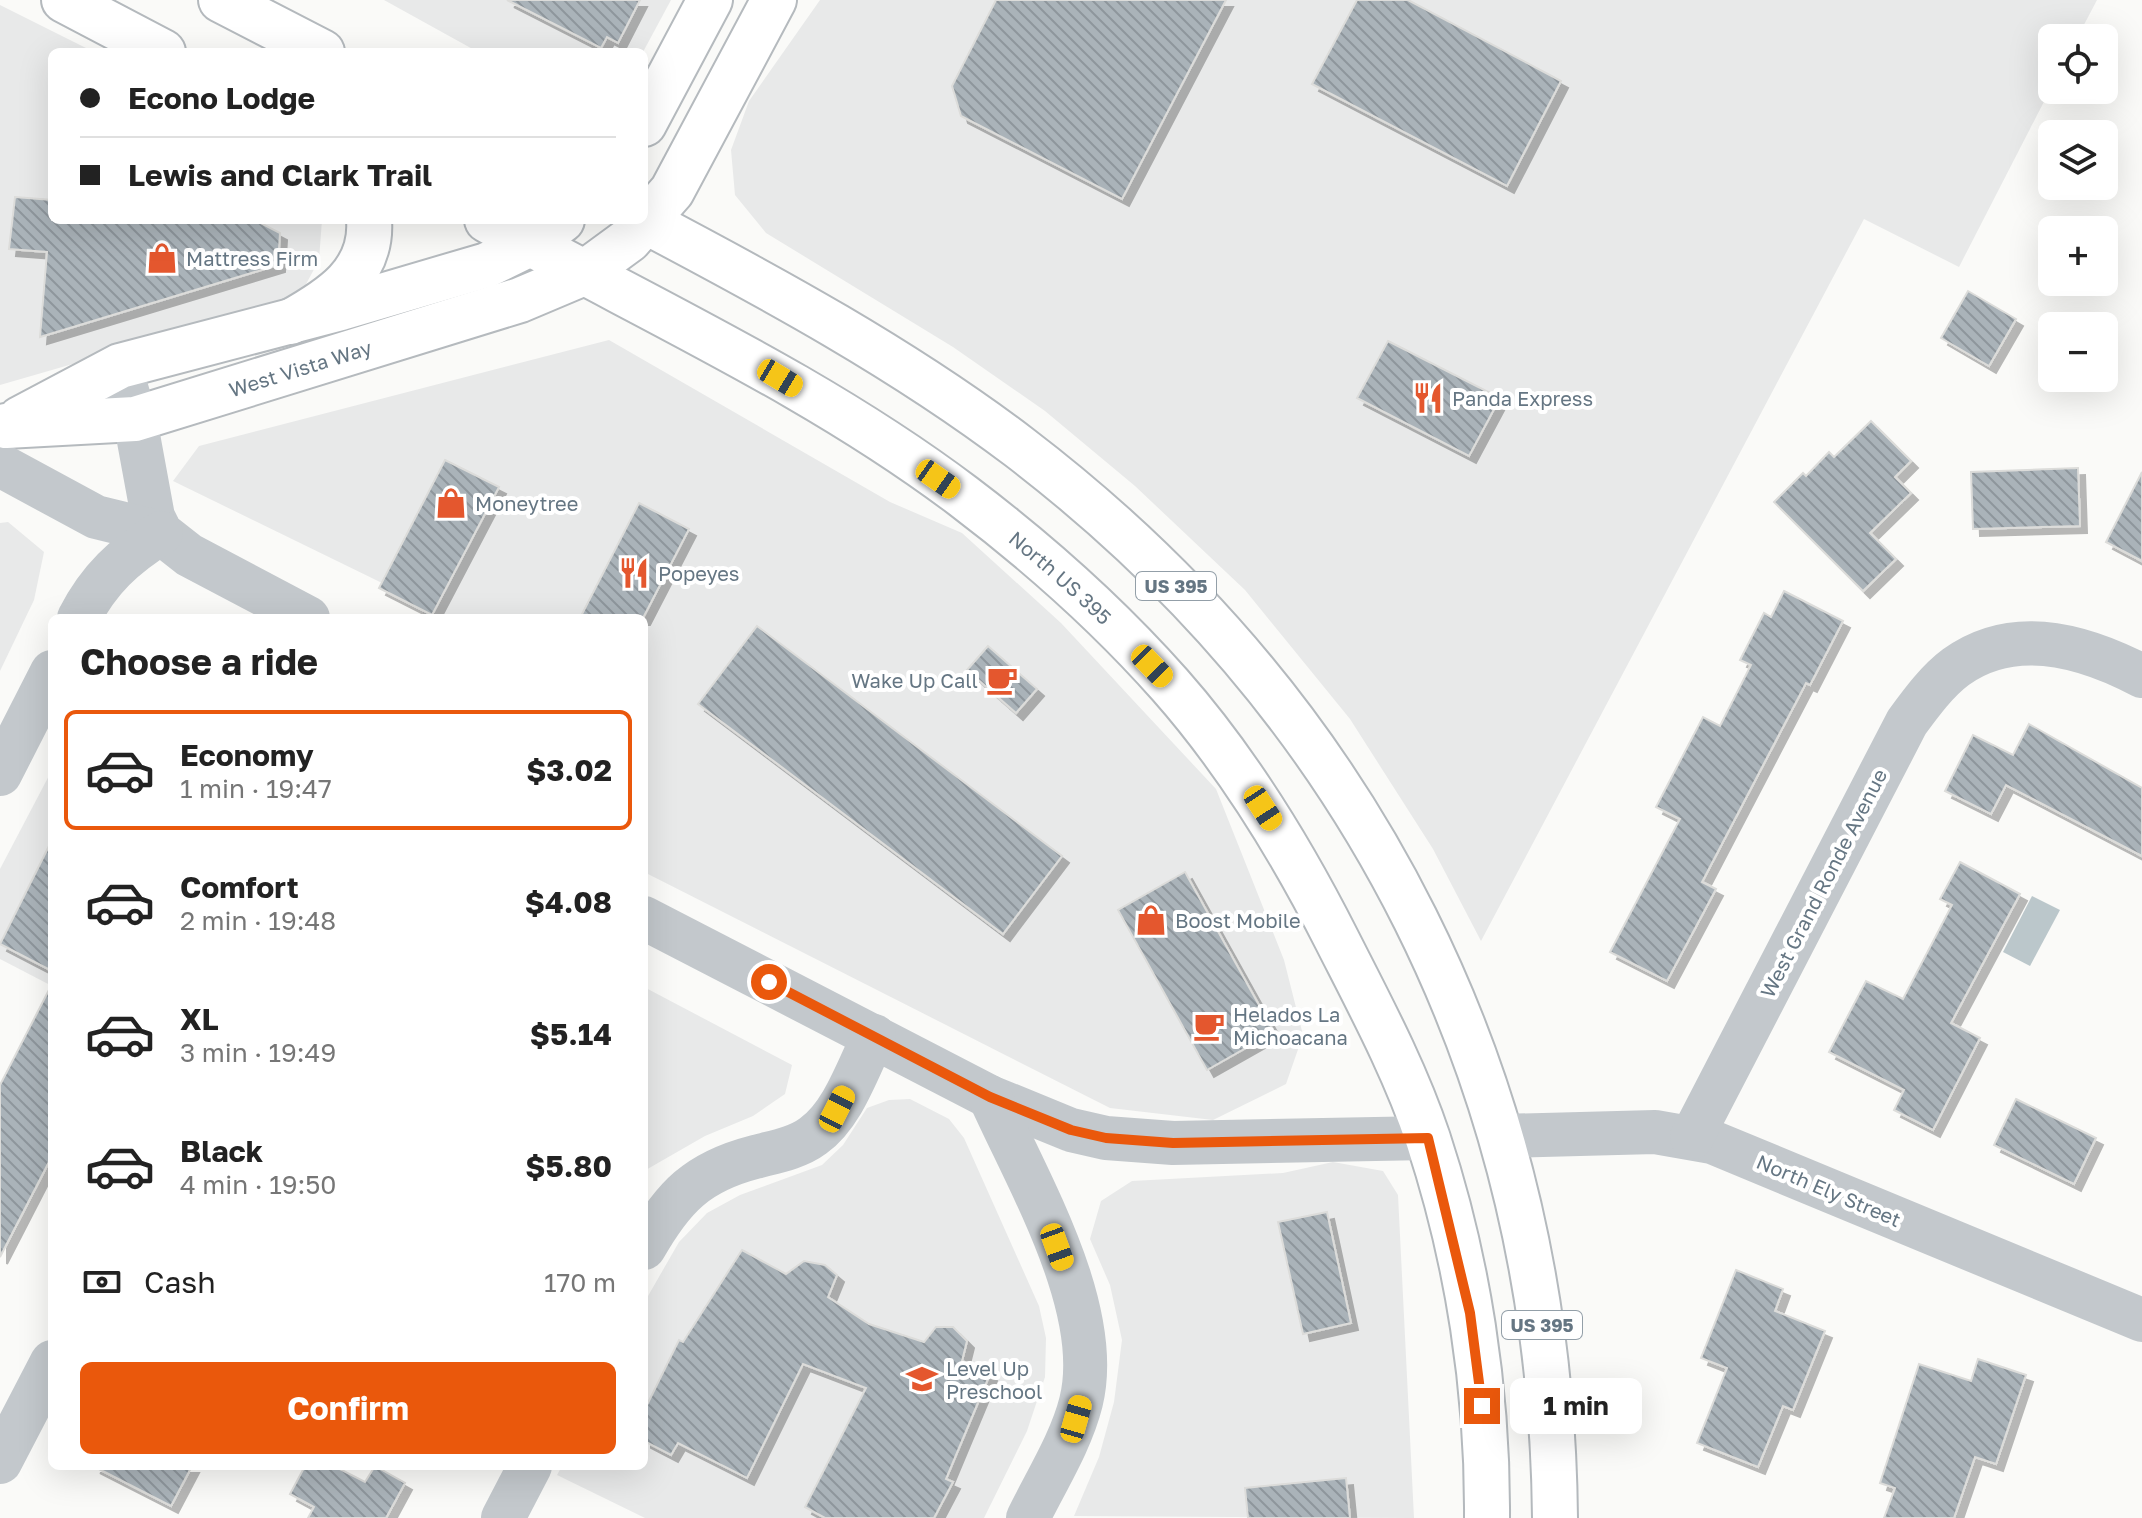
<!DOCTYPE html>
<meta charset="utf-8">
<style>
:root{--surface:#fff;--page:#f6f6f6;--text:#222;--muted:#767676;--line:#e0e0e0;--accent:#ea580c}
body{margin:0;font-family:"Golos Text",sans-serif;background:var(--page);color:var(--text);height:100vh;display:flex;flex-direction:column;font-size:30px;white-space:nowrap}
*{box-sizing:border-box;margin:0}
p{font-size:26px;color:var(--muted)}
.icon{flex:none;width:44px;height:44px;fill:none;stroke:currentColor;stroke-width:2;stroke-linecap:round;stroke-linejoin:round}
.map{position:relative;flex:1;overflow:hidden}
.sheet{position:absolute;left:48px;top:614px;width:600px;height:856px;display:flex;flex-direction:column;background:var(--surface);border-radius:12px;box-shadow:0 8px 32px #0002}
.sheet>*{flex:none}
.banner{position:absolute;left:48px;top:48px;width:600px;height:176px;border-radius:12px;box-shadow:0 8px 32px #0002;display:grid;align-content:center;height:176px;padding:0 32px;background:var(--surface)}
.fabs{position:absolute;left:2038px;top:24px;display:grid;gap:16px}
.fabs a{display:grid;place-items:center;width:80px;height:80px;border-radius:12px;background:var(--surface);box-shadow:0 8px 32px #0002;font-size:40px}
.end{position:absolute;width:36px;height:36px;margin:-18px;border:10px solid #ea580c;background:#fff;box-shadow:0 0 0 4px #fff}
.from{border-radius:50%}
.bubble{position:absolute;height:56px;border-radius:12px;background:var(--surface);box-shadow:0 8px 32px #0002;font-size:26px;font-weight:700;line-height:56px;text-align:center}
.car{position:absolute;width:24px;height:48px;margin:-24px -12px;border-radius:10px;box-shadow:0 0 6px 2px #0007;background:linear-gradient(#f5c518 24%,#345 0 40%,#f5c518 0 76%,#345 0 86%,#f5c518 0)}
.banner b{display:flex;align-items:center;gap:28px;height:76px;font-size:30px}
.banner b+b{border-top:2px solid var(--line)}
.banner i{width:20px;height:20px;background:var(--text)}
ul{padding:0;list-style:none}
li{display:flex;align-items:center;gap:24px;height:120px;margin:0 16px 12px;padding:0 16px;border:4px solid transparent;border-radius:12px}
li div{flex:1}
li b{display:block;font-size:30px}
li em{font-style:normal;font-weight:700}
li.current{border-color:var(--accent)}
li>.icon{width:72px;height:72px;stroke-width:1.5}
h2{padding:0 32px;font-size:36px;line-height:96px}
.pay{display:flex;align-items:center;gap:20px;height:88px;padding:0 32px;font-size:30px}
.pay p{margin-inline-start:auto}
.button{display:flex;gap:16px;margin-top:auto;padding:16px 32px}
.button a{flex:1;height:92px;border-radius:12px;background:var(--accent);color:#fff;font-size:32px;font-weight:700;line-height:92px;text-align:center}
.map>svg:first-child{display:block}
.built{fill:#e8e9e9}
.water{fill:#bbc7cb}
.building{fill:url(#building-back-hatch);stroke:#dcdcda;stroke-width:2;filter:url(#shadow)}
.lines{fill:none;stroke-linecap:round;stroke-linejoin:round}
.major-casing{stroke:#b5babe;stroke-width:48}
.highway-casing{stroke:#b4b9bd;stroke-width:48}
.minor{stroke:#c3c8cc;stroke-width:44}
.major{stroke:#fff;stroke-width:44}
.highway{stroke:#fff;stroke-width:44}
.route{stroke:#ea580c;stroke-width:10}
.labels{text-anchor:middle;dominant-baseline:central;stroke-width:8;stroke-linejoin:round;paint-order:stroke}
.shield{fill:#fff;stroke:#939fa8;stroke-width:2}
.shield-label{font-size:18px;font-weight:bold;fill:#657683}
.poi-label{font-size:20px;fill:#657683;stroke:#fff;text-anchor:start}
.street-label{font-size:20px;fill:#657683;stroke:#fff}
</style>
<div class="map">
<svg width="2142" height="1518" viewBox="0 0 2142 1518">
<defs>
<pattern id="building-back-hatch" width="6" height="6" patternUnits="userSpaceOnUse" patternTransform="scale(2)"><rect width="6" height="6" fill="#aab3b9"/><path d="M-1 5l2 2M0 0l6 6M5-1l2 2" fill="none" stroke="#8e969c"/></pattern>
<filter id="shadow"><feDropShadow dx="7" dy="7" stdDeviation="0" flood-color="#0004"/></filter>
</defs>
<rect width="100%" height="100%" fill="#fafaf8"/>
<g class="built">
<polygon points="384,0 671,0 643,52 478,52"/>
<polygon points="820,0 2097,0 2077,38 2052,38 2052,86 1959,267 1864,219 1481,941 1433,849 1350,719 1245,590 1135,486 1045,411 953,347 766,233 735,195 731,150 749,101"/>
<polygon points="0,5 94,52 52,52 52,220 322,220 319,260 298,299 0,385"/>
<polygon points="609,340 890,502 962,533 1061,623 1216,789 1284,960 1303,1035 1286,1084 1213,1120 1110,1108 644,872 644,618 424,618 421,602 173,481 199,446"/>
<polygon points="8,522 44,552 34,600 0,671 0,523"/>
<polygon points="52,770 52,986 0,959 0,869"/>
<polygon points="644,987 792,1065 785,1094 753,1116 705,1136 644,1171"/>
<polygon points="910,1099 949,1119 964,1138 1039,1306 1046,1338 1045,1377 1027,1431 984,1518 645,1518 557,1475 562,1466 644,1466 644,1303 679,1242 707,1213 740,1195 822,1165 843,1145 867,1108 889,1100"/>
<polygon points="1333,1162 1383,1171 1398,1195 1414,1518 1074,1516 1099,1457 1114,1402 1122,1340 1110,1285 1090,1239 1101,1201 1132,1181 1283,1173"/>
</g>
<polygon class="water" points="2032,896 2060,910 2030,966 2003,952"/>
<g class="building">
<polygon points="507,0 640,0 618,43 607,37 601,48"/>
<polygon points="996,0 1226,0 1122,199 961,116 952,86"/>
<polygon points="1357,0 1408,0 1561,81 1507,186 1312,84"/>
<polygon points="15,197 52,200 52,220 255,220 280,233 278,265 40,337 47,252 9,249"/>
<polygon points="1968,291 2016,319 1989,366 1941,338"/>
<polygon points="1388,341 1500,398 1469,456 1357,398"/>
<polygon points="1871,421 1911,461 1895,477 1911,493 1870,533 1896,559 1863,591 1774,502 1803,473 1806,476 1829,452 1834,457"/>
<polygon points="445,460 499,487 432,615 379,588"/>
<polygon points="2078,468 2080,526 1973,529 1971,472"/>
<polygon points="2142,472 2142,561 2106,542"/>
<polygon points="639,503 689,529 643,618 580,618"/>
<polygon points="1784,591 1843,621 1810,685 1806,683 1702,882 1716,889 1667,981 1610,952 1680,819 1656,807 1703,717 1720,726 1751,665 1740,660 1764,613 1771,617"/>
<polygon points="757,626 1062,856 1003,934 698,704"/>
<polygon points="988,646 1037,689 1016,713 967,670"/>
<polygon points="2029,724 2142,788 2142,856 2006,785 1991,814 1945,791 1973,735 2013,755"/>
<polygon points="52,840 52,971 0,944"/>
<polygon points="1960,862 2020,894 1951,1023 1980,1038 1933,1130 1894,1110 1904,1090 1829,1052 1866,981 1903,999 1952,905 1940,899"/>
<polygon points="1185,872 1274,1032 1207,1070 1118,910"/>
<polygon points="52,984 52,1156 0,1257 0,1085"/>
<polygon points="2016,1099 2096,1138 2074,1184 1994,1145"/>
<polygon points="1327,1212 1351,1323 1303,1334 1278,1222"/>
<polygon points="742,1250 786,1274 804,1261 825,1265 837,1275 828,1297 869,1324 924,1342 936,1327 953,1327 967,1341 962,1361 990,1374 946,1479 953,1482 934,1518 825,1518 805,1507 866,1388 803,1364 747,1478 678,1443 671,1455 644,1441 644,1411 679,1340 683,1342"/>
<polygon points="1736,1270 1783,1289 1775,1311 1825,1331 1793,1410 1783,1406 1758,1467 1697,1443 1727,1368 1701,1358"/>
<polygon points="1978,1359 2026,1375 1996,1464 1975,1457 1954,1518 1884,1518 1895,1488 1880,1483 1919,1364 1971,1381"/>
<polygon points="93,1466 192,1466 171,1506"/>
<polygon points="305,1466 334,1466 365,1482 375,1466 405,1483 386,1518 308,1518 314,1507 290,1494"/>
<polygon points="1346,1478 1350,1518 1248,1518 1245,1488"/>
</g>
<g class="lines">
<defs>
<g id="major">
<polyline points="644,124 710,0"/>
<polyline points="20,419 120,366 341,308 487,265 530,244 562,220"/>
<path id="s1" d="M6,426L135,419L520,300L584,273L629,240L672,191L774,0"/>
</g>
<g id="highway">
<polyline points="64,0 163,52"/>
<polyline points="221,0 322,52"/>
<path id="s2" d="M487,220C647,309 816,385 963,496C1037,552 1108,615 1170,685C1238,762 1291,849 1337,940C1370,1005 1405,1070 1428,1139C1468,1260 1488,1391 1487,1518"/>
<path d="M643,220C772,288 903,359 1019,447C1365,711 1551,1084 1555,1518"/>
<path d="M290,322C331,299 373,273 369,220"/>
</g>
</defs>
<use href="#major" class="major-casing"/>
<use href="#highway" class="highway-casing"/>
<g class="minor">
<polyline points="120,366 135,419 153,517 161,533 189,555 308,618"/>
<polyline points="0,465 96,517 161,533"/>
<path d="M79,618C99,579 124,556 161,533"/>
<polyline points="0,774 52,672"/>
<polyline points="644,918 990,1097 1071,1130 1106,1138 1173,1143 1428,1138"/>
<path d="M990,1097C1028,1182 1104,1309 1081,1402C1071,1442 1046,1481 1028,1518"/>
<polyline points="1501,1136 1655,1132 1712,1142 2142,1320"/>
<path d="M1692,1137L1907,722C1921,703 1937,681 1956,667C2014,625 2085,646 2142,676"/>
<path d="M644,1248C673,1197 697,1172 755,1157C774,1152 797,1148 813,1136C843,1115 858,1068 874,1036"/>
<polyline points="0,1462 52,1362"/>
<polyline points="503,1518 530,1466"/>
</g>
<use href="#major" class="major"/>
<use href="#highway" class="highway"/>
</g>
<g class="lines">
<polyline class="route" points="769,982 990,1097 1071,1130 1106,1138 1173,1143 1428,1138 1470,1313 1482,1406"/>
</g>
<defs>
<symbol id="shop-bare" viewBox="-9 -9 18 18"><path d="M-5-2.5h2.3a2.7 3.5 0 0 1 5.4 0H5L5.5 6h-11ZM-1.5-2.5h3a1.5 2.3 0 0 0-3 0Z" fill="#e4572e" stroke="#fff" stroke-width="2.5" paint-order="stroke"/></symbol>
<symbol id="restaurant-bare" viewBox="-9 -9 18 18"><path d="M-5-6h1v4h1v-4h1v4h1v-4h1v5L-1.5 .5V6h-2V.5L-5-1ZM5-6V6H3V1.5H1.5Q1.5-4 5-6Z" fill="#e4572e" stroke="#fff" stroke-width="2.5" paint-order="stroke"/></symbol>
<symbol id="cafe-bare" viewBox="-9 -9 18 18"><path d="M-5.5-4.5H6V0H3Q3 3.5 0 3.5H-2.5Q-5.5 3.5-5.5 0ZM3-3.2v2h1.7v-2ZM-6 4.5H4V6H-6Z" fill="#e4572e" stroke="#fff" stroke-width="2.5" paint-order="stroke"/></symbol>
<symbol id="school-bare" viewBox="-9 -9 18 18"><path d="M0-5L7-2L0 1L-7-2ZM-4 1L0 2.5L4 1V4Q0 6-4 4Z" fill="#e4572e" stroke="#fff" stroke-width="2.5" paint-order="stroke"/></symbol>
</defs>
<g fill-rule="evenodd">
<use href="#shop-bare" x="140" y="236" width="44" height="44"/>
<use href="#restaurant-bare" x="1406" y="376" width="44" height="44"/>
<use href="#shop-bare" x="429" y="481" width="44" height="44"/>
<use href="#restaurant-bare" x="612" y="551" width="44" height="44"/>
<use href="#cafe-bare" x="980" y="658" width="44" height="44"/>
<use href="#shop-bare" x="1129" y="898" width="44" height="44"/>
<use href="#cafe-bare" x="1187" y="1004" width="44" height="44"/>
<use href="#school-bare" x="900" y="1357" width="44" height="44"/>
</g>
<g class="labels">
<g class="shield">
<rect x="1136" y="572" width="80" height="28" rx="6"/>
<rect x="1502" y="1311" width="80" height="28" rx="6"/>
</g>
<g class="shield-label">
<text x="1176" y="586">US 395</text>
<text x="1542" y="1325">US 395</text>
</g>
<g class="poi-label">
<text x="186" y="258">Mattress Firm</text>
<text x="1452" y="398">Panda Express</text>
<text x="475" y="503">Moneytree</text>
<text x="658" y="573">Popeyes</text>
<text x="978" y="680" text-anchor="end">Wake Up Call</text>
<text x="1175" y="920">Boost Mobile</text>
<text x="1233" y="1014">Helados La<tspan x="1233" dy="23">Michoacana</tspan></text>
<text x="946" y="1368">Level Up<tspan x="946" dy="23">Preschool</tspan></text>
</g>
<g class="street-label">
<text stroke="none"><textPath href="#s1" startOffset="302">West Vista Way</textPath></text>
<text stroke="none"><textPath href="#s2" startOffset="678">North US 395</textPath></text>
<text transform="translate(1823 883) rotate(-63)">West Grand Ronde Avenue</text>
<text transform="translate(1829 1190) rotate(23)">North Ely Street</text>
</g>
</g>
</svg>
<div class="fabs">
<a><svg class="icon" aria-label="locate" viewBox="0 0 24 24"><circle cx="12" cy="12" r="6"/><path d="M12 2v4M12 18v4M2 12h4M18 12h4"/></svg></a>
<a><svg class="icon" aria-label="layers" viewBox="0 0 24 24"><path d="M12 4l9 5-9 5-9-5zM3 14l9 5 9-5"/></svg></a>
<a>+</a>
<a>−</a>
</div>
<i class="end from" style="left:769px;top:982px"></i>
<i class="end" style="left:1482px;top:1406px"></i>
<div class="bubble" style="left:1510px;top:1378px;width:132px">1 min</div>
<i class="car" style="left:780px;top:378px;rotate:121deg"></i>
<i class="car" style="left:938px;top:479px;rotate:125deg"></i>
<i class="car" style="left:1152px;top:666px;rotate:136deg"></i>
<i class="car" style="left:1263px;top:808px;rotate:147deg"></i>
<i class="car" style="left:837px;top:1109px;rotate:27deg"></i>
<i class="car" style="left:1057px;top:1247px;rotate:160deg"></i>
<i class="car" style="left:1076px;top:1419px;rotate:16deg"></i>
<div class="banner">
<b><i class="from"></i>Econo Lodge</b>
<b><i></i>Lewis and Clark Trail</b>
</div>
<section class="sheet">
<h2>Choose a ride</h2>
<ul>
<li class="current"><svg class="icon" aria-label="car" viewBox="0 0 24 24"><path d="M5 17H2v-5l4-1 3-4h7l3 4 3 1v5h-3M9 17h6M6 11h13"/><circle cx="7" cy="17" r="2"/><circle cx="17" cy="17" r="2"/></svg><div><b>Economy</b><p>1 min · 19:47</p></div><em>$3.02</em></li>
<li><svg class="icon" aria-label="car" viewBox="0 0 24 24"><path d="M5 17H2v-5l4-1 3-4h7l3 4 3 1v5h-3M9 17h6M6 11h13"/><circle cx="7" cy="17" r="2"/><circle cx="17" cy="17" r="2"/></svg><div><b>Comfort</b><p>2 min · 19:48</p></div><em>$4.08</em></li>
<li><svg class="icon" aria-label="car" viewBox="0 0 24 24"><path d="M5 17H2v-5l4-1 3-4h7l3 4 3 1v5h-3M9 17h6M6 11h13"/><circle cx="7" cy="17" r="2"/><circle cx="17" cy="17" r="2"/></svg><div><b>XL</b><p>3 min · 19:49</p></div><em>$5.14</em></li>
<li><svg class="icon" aria-label="car" viewBox="0 0 24 24"><path d="M5 17H2v-5l4-1 3-4h7l3 4 3 1v5h-3M9 17h6M6 11h13"/><circle cx="7" cy="17" r="2"/><circle cx="17" cy="17" r="2"/></svg><div><b>Black</b><p>4 min · 19:50</p></div><em>$5.80</em></li>
</ul>
<div class="pay"><svg class="icon" aria-label="cash" viewBox="0 0 24 24"><path d="M3 7h18v10H3z"/><circle cx="12" cy="12" r="2"/></svg>Cash<p>170 m</p></div>
<div class="button"><a>Confirm</a></div>
</section>
</div>
